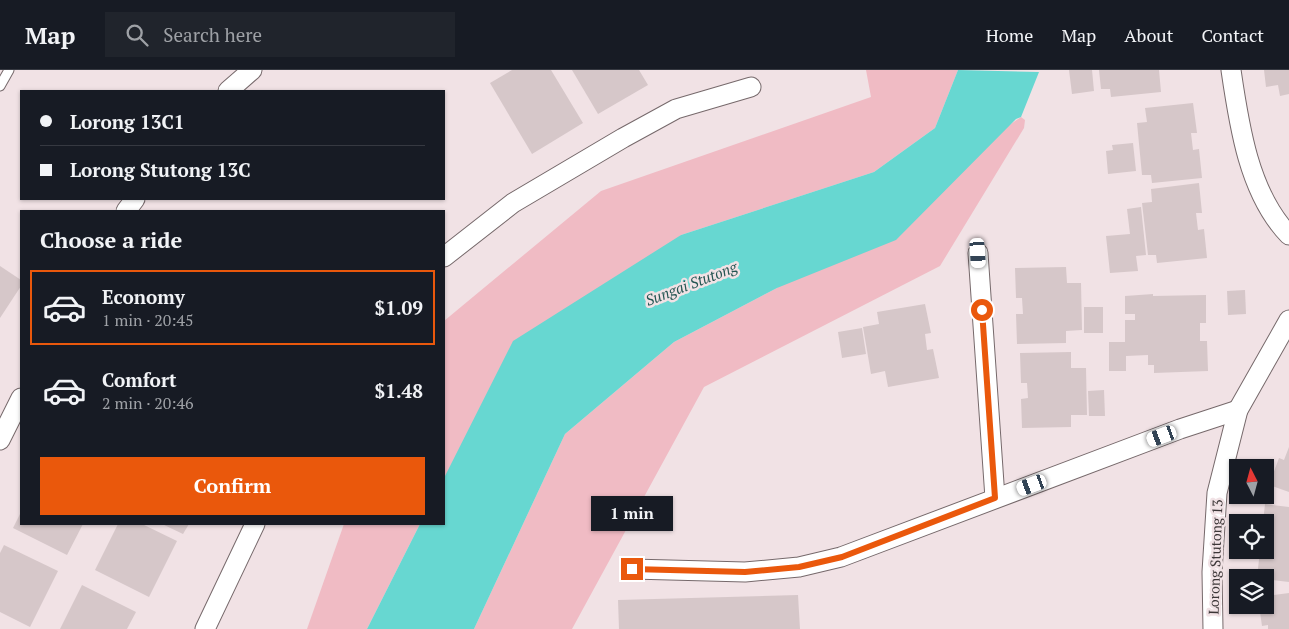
<!DOCTYPE html>
<meta charset="utf-8">
<style>
:root{--surface:#171b24;--page:#20242c;--text:#f1f3f6;--muted:#9ea1a6;--line:#363941;--accent:#ea580c}
body{margin:0;font-family:"PT Serif",serif;background:var(--page);color:var(--text);height:100vh;display:flex;flex-direction:column;font-size:19px;white-space:nowrap}
*{box-sizing:border-box;margin:0}
p{font-size:16px;color:var(--muted)}
.icon{flex:none;width:28px;height:28px;fill:none;stroke:currentColor;stroke-width:2;stroke-linecap:round;stroke-linejoin:round}
.map{position:relative;flex:1;overflow:hidden}
.sheet{position:absolute;left:20px;top:140px;width:425px;height:315px;display:flex;flex-direction:column;background:var(--surface);border-radius:0px;box-shadow:0 1px 4px #0004}
.sheet>*{flex:none}
.top-card{position:absolute;left:20px;top:20px;width:425px;height:110px;border-radius:0px;box-shadow:0 1px 4px #0004;display:grid;align-content:center;height:110px;padding:0 20px;background:var(--surface)}
.needle{width:32px;rotate:354deg}
.tools{position:absolute;left:1229px;top:389px;display:grid;gap:10px}
.tools a{display:grid;place-items:center;width:45px;height:45px;border-radius:0px;background:var(--surface);box-shadow:0 1px 4px #0004;font-size:25px}
.end{position:absolute;width:22px;height:22px;margin:-11px;border:6px solid #ea580c;background:#fff;box-shadow:0 0 0 2px #fff}
.from{border-radius:50%}
.bubble{position:absolute;height:35px;border-radius:0px;background:var(--surface);box-shadow:0 1px 4px #0004;font-size:16px;font-weight:800;line-height:35px;text-align:center}
.car{position:absolute;width:15px;height:30px;margin:-15px -8px;border-radius:6px;box-shadow:0 0 4px 1px #0007;background:linear-gradient(#fff 24%,#345 0 40%,#fff 0 76%,#345 0 86%,#fff 0)}
.top-card b{display:flex;align-items:center;gap:18px;height:48px;font-size:19px}
.top-card b+b{border-top:1px solid var(--line)}
.top-card i{width:12px;height:12px;background:var(--text)}
ul{padding:0;list-style:none}
li{display:flex;align-items:center;gap:15px;height:75px;margin:0 10px 8px;padding:0 10px;border:2px solid transparent;border-radius:0px}
li div{flex:1}
li b{display:block;font-size:19px}
li em{font-style:normal;font-weight:800}
li.active{border-color:var(--accent)}
li>.icon{width:45px;height:45px;stroke-width:1.5}
h2{padding:0 20px;font-size:22px;line-height:60px}
.primary-button{display:flex;gap:10px;margin-top:auto;padding:10px 20px}
.primary-button a{flex:1;height:58px;border-radius:0px;background:var(--accent);color:#fff;font-size:20px;font-weight:800;line-height:58px;text-align:center}
header{display:flex;align-items:center;gap:30px;box-sizing:border-box;height:70px;padding:0 25px;background:var(--surface);border-bottom:1px solid var(--line)}
header strong{font-size:24px}
nav{display:flex;gap:28px;margin-inline-start:auto;font-size:18px}
.search{width:350px;height:45px;background:var(--page);display:flex;align-items:center;gap:12px;box-sizing:border-box;padding:0 18px;border-radius:0px;color:var(--muted);font-size:19px}
.map>svg:first-child{display:block}
.green{fill:#f0bbc4}
.water{fill:#67d7d1}
.building{fill:#d6c7c9}
.lines{fill:none;stroke-linecap:round;stroke-linejoin:round}
.lane-casing{stroke:#76696b;stroke-width:11}
.street-casing{stroke:#76696b;stroke-width:21}
.lane{stroke:#fff;stroke-width:9}
.street{stroke:#fff;stroke-width:19}
.route{stroke:#ea580c;stroke-width:6}
.labels{text-anchor:middle;dominant-baseline:central;stroke-width:5;stroke-linejoin:round;paint-order:stroke}
.street-label{font-size:14px;fill:#3c3637;stroke:#f1e2e5}
.water-label{font-size:15px;font-style:italic;fill:#245552;stroke:#f1e2e5}
</style>
<header>
<strong>Map</strong>
<div class="search"><svg class="icon" aria-label="search" viewBox="0 0 24 24"><circle cx="10" cy="10" r="6"/><path d="M15 15l6 6"/></svg>Search here</div>
<nav><a>Home</a><a>Map</a><a>About</a><a>Contact</a></nav>
</header>
<div class="map">
<svg width="1289" height="559" viewBox="0 0 1289 559">
<rect width="100%" height="100%" fill="#f1e2e5"/>
<g class="green">
<polygon points="866,0 958,0 935,58 874,102 681,165 444,408 444,251 601,121 871,27"/>
<polygon points="1021,47 1025,50 1024,58 940,196 704,317 572,559 474,559 565,364 674,272 777,218"/>
<polygon points="344,454 420,454 367,559 307,559"/>
</g>
<polygon class="water" points="958,0 1039,2 1021,47 1016,49 896,170 777,218 674,272 565,364 474,559 367,559 420,454 444,454 444,408 513,271 681,165 874,102 935,58"/>
<g class="building">
<polygon points="512,0 551,0 583,53 532,84 490,13"/>
<polygon points="572,0 639,0 648,15 598,44"/>
<polygon points="1069,0 1092,0 1094,21 1072,24"/>
<polygon points="1099,0 1159,0 1161,22 1111,27 1110,19 1101,19"/>
<polygon points="1264,0 1289,0 1289,24 1280,26 1278,15 1266,17"/>
<polygon points="1193,33 1197,63 1191,63 1193,80 1199,79 1202,108 1152,113 1151,105 1142,105 1137,53 1147,52 1145,38"/>
<polygon points="1133,73 1136,101 1108,104 1106,81 1113,80 1112,75"/>
<polygon points="1199,113 1202,143 1196,143 1198,160 1204,159 1207,188 1157,193 1156,185 1148,185 1142,133 1152,132 1151,119"/>
<polygon points="1141,137 1146,185 1136,186 1138,201 1110,203 1106,166 1130,164 1127,139"/>
<polygon points="0,196 21,210 21,216 0,248"/>
<polygon points="1066,197 1067,213 1081,213 1082,260 1066,261 1066,273 1017,274 1016,244 1023,244 1022,228 1016,228 1015,198"/>
<polygon points="1245,220 1246,244 1228,245 1227,221"/>
<polygon points="1153,224 1153,226 1206,225 1206,253 1200,253 1200,271 1207,271 1208,301 1154,303 1154,295 1148,295 1148,285 1126,286 1126,301 1109,301 1109,272 1125,272 1125,250 1135,250 1135,244 1125,244 1125,226"/>
<polygon points="925,234 931,263 925,264 927,280 933,279 939,308 888,317 885,301 871,304 863,257 879,254 877,242"/>
<rect x="1084" y="237" width="19" height="26"/>
<polygon points="862,258 866,284 842,288 838,262"/>
<polygon points="1071,282 1071,298 1086,298 1087,345 1071,345 1071,357 1022,358 1021,329 1028,328 1027,313 1021,313 1020,283"/>
<polygon points="1104,320 1105,346 1089,346 1088,321"/>
<polygon points="1289,377 1289,422 1269,415 1279,388 1284,390"/>
<polygon points="1265,434 1289,437 1289,512 1257,508 1260,480 1266,481 1268,464 1265,464 1265,452 1263,452"/>
<polygon points="21,442 21,454 83,454 67,485 13,458"/>
<polygon points="118,454 142,454 177,471 149,527 95,500"/>
<polygon points="162,454 189,454 183,464"/>
<polygon points="4,475 58,501 30,557 0,542 0,483"/>
<polygon points="82,515 136,542 127,559 60,559"/>
<polygon points="1289,523 1289,559 1268,559 1268,555 1262,556 1259,535 1265,535 1265,526"/>
<polygon points="798,525 800,559 619,559 618,530"/>
</g>
<g class="lines">
<defs>
<polyline id="lane" points="0,16 9,0"/>
<g id="street">
<path d="M1231,0C1239,55 1249,124 1289,165"/>
<polyline points="228,21 252,0"/>
<polyline points="126,141 135,129"/>
<polyline points="978,183 995,428"/>
<polyline points="444,187 513,133 623,68 676,39 751,17"/>
<polyline points="0,370 21,328"/>
<polyline points="632,499 745,502 799,497 841,487 1180,359 1238,340"/>
<polyline points="205,559 255,454"/>
<polyline points="1213,559 1212,502 1217,423 1238,340 1289,250"/>
</g>
</defs>
<use href="#lane" class="lane-casing"/>
<use href="#street" class="street-casing"/>
<use href="#lane" class="lane"/>
<use href="#street" class="street"/>
</g>
<g class="lines">
<polyline class="route" points="632,499 745,502 799,497 842,487 995,428 982,240"/>
</g>
<g class="labels">
<g class="street-label">
<text transform="translate(1215 487) rotate(-88)">Lorong Stutong 13</text>
</g>
<g class="water-label">
<text transform="translate(691 213) rotate(-21)">Sungai Stutong</text>
</g>
</g>
</svg>
<div class="tools">
<a><svg class="needle" viewBox="-14 -14 28 28"><path d="M0-13l5 13h-10z" fill="#e53935"/><path d="M0 13l5-13h-10z" fill="#9ea1a6"/></svg></a>
<a><svg class="icon" aria-label="locate" viewBox="0 0 24 24"><circle cx="12" cy="12" r="6"/><path d="M12 2v4M12 18v4M2 12h4M18 12h4"/></svg></a>
<a><svg class="icon" aria-label="layers" viewBox="0 0 24 24"><path d="M12 4l9 5-9 5-9-5zM3 14l9 5 9-5"/></svg></a>
</div>
<i class="end from" style="left:982px;top:240px"></i>
<i class="end" style="left:632px;top:499px"></i>
<div class="bubble" style="left:591px;top:426px;width:82px">1 min</div>
<i class="car" style="left:978px;top:183px;rotate:176deg"></i>
<i class="car" style="left:1162px;top:366px;rotate:250deg"></i>
<i class="car" style="left:1032px;top:415px;rotate:250deg"></i>
<div class="top-card">
<b><i class="from"></i>Lorong 13C1</b>
<b><i></i>Lorong Stutong 13C</b>
</div>
<section class="sheet">
<h2>Choose a ride</h2>
<ul>
<li class="active"><svg class="icon" aria-label="car" viewBox="0 0 24 24"><path d="M5 17H2v-5l4-1 3-4h7l3 4 3 1v5h-3M9 17h6M6 11h13"/><circle cx="7" cy="17" r="2"/><circle cx="17" cy="17" r="2"/></svg><div><b>Economy</b><p>1 min · 20:45</p></div><em>$1.09</em></li>
<li><svg class="icon" aria-label="car" viewBox="0 0 24 24"><path d="M5 17H2v-5l4-1 3-4h7l3 4 3 1v5h-3M9 17h6M6 11h13"/><circle cx="7" cy="17" r="2"/><circle cx="17" cy="17" r="2"/></svg><div><b>Comfort</b><p>2 min · 20:46</p></div><em>$1.48</em></li>
</ul>
<div class="primary-button"><a>Confirm</a></div>
</section>
</div>
